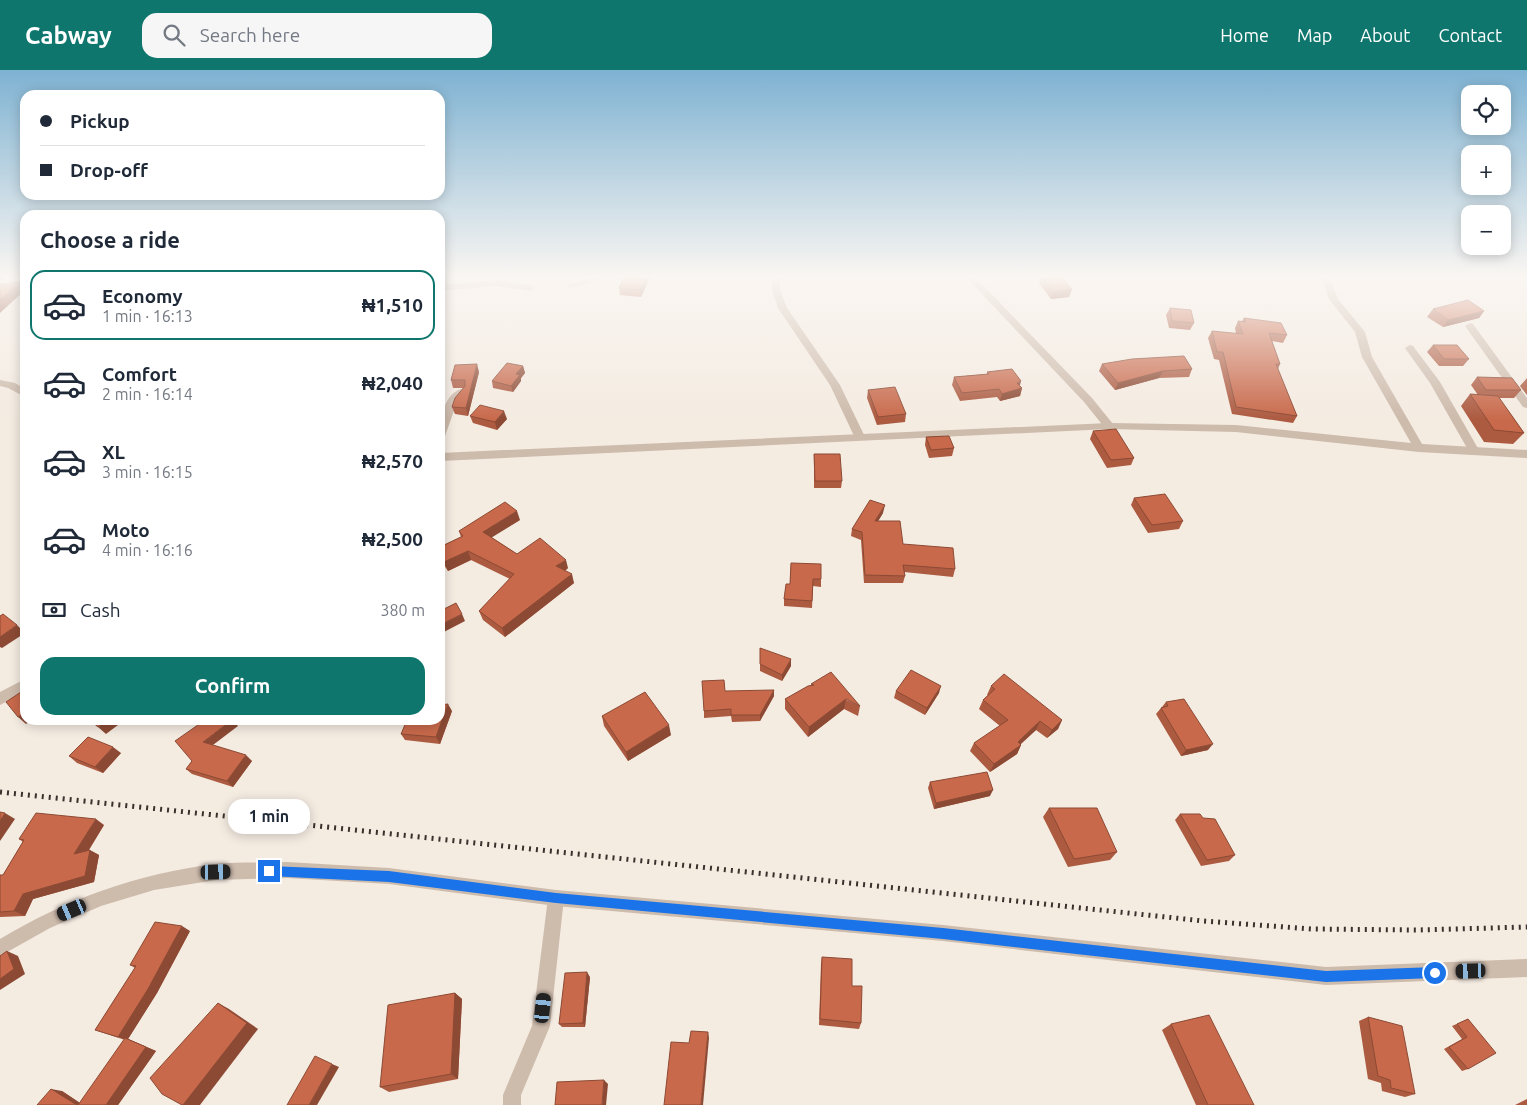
<!DOCTYPE html>
<meta charset="utf-8">
<style>
:root{--surface:#fff;--page:#f6f6f7;--text:#1f2937;--muted:#747a83;--line:#e0e1e3;--accent:#0f766e}
body{margin:0;font-family:Ubuntu,sans-serif;background:var(--page);color:var(--text);height:100vh;display:flex;flex-direction:column;font-size:19px;white-space:nowrap}
*{box-sizing:border-box;margin:0}
p{font-size:16px;color:var(--muted)}
.icon{flex:none;width:28px;height:28px;fill:none;stroke:currentColor;stroke-width:2;stroke-linecap:round;stroke-linejoin:round}
.map{position:relative;flex:1;overflow:hidden}
.drawer{position:absolute;left:20px;top:140px;width:425px;height:515px;display:flex;flex-direction:column;background:var(--surface);border-radius:15px;box-shadow:0 2px 12px #0003}
.drawer>*{flex:none}
.hud{position:absolute;left:20px;top:20px;width:425px;height:110px;border-radius:15px;box-shadow:0 2px 12px #0003;display:grid;align-content:center;height:110px;padding:0 20px;background:var(--surface)}
.tools{position:absolute;left:1461px;top:15px;display:grid;gap:10px}
.tools a{display:grid;place-items:center;width:50px;height:50px;border-radius:10px;background:var(--surface);box-shadow:0 2px 12px #0003;font-size:25px}
.end{position:absolute;width:22px;height:22px;margin:-11px;border:6px solid #1a73e8;background:#fff;box-shadow:0 0 0 2px #fff}
.from{border-radius:50%}
.bubble{position:absolute;height:35px;border-radius:15px;background:var(--surface);box-shadow:0 2px 12px #0003;font-size:16px;font-weight:700;line-height:35px;text-align:center}
.car{position:absolute;width:15px;height:30px;margin:-15px -8px;border-radius:6px;box-shadow:0 0 4px 1px #0007;background:linear-gradient(#222 24%,#8ab4d8 0 40%,#222 0 76%,#8ab4d8 0 86%,#222 0)}
.hud b{display:flex;align-items:center;gap:18px;height:48px;font-size:19px}
.hud b+b{border-top:1px solid var(--line)}
.hud i{width:12px;height:12px;background:var(--text)}
ul{padding:0;list-style:none}
li{display:flex;align-items:center;gap:15px;height:70px;margin:0 10px 8px;padding:0 10px;border:2px solid transparent;border-radius:15px}
li div{flex:1}
li b{display:block;font-size:19px}
li em{font-style:normal;font-weight:700}
li.current{border-color:var(--accent)}
li>.icon{width:45px;height:45px;stroke-width:1.5}
h2{padding:0 20px;font-size:22px;line-height:60px}
.pay{display:flex;align-items:center;gap:12px;height:55px;padding:0 20px;font-size:19px}
.pay p{margin-inline-start:auto}
.button{display:flex;gap:10px;margin-top:auto;padding:10px 20px}
.button a{flex:1;height:58px;border-radius:15px;background:var(--accent);color:#fff;font-size:20px;font-weight:700;line-height:58px;text-align:center}
header{display:flex;align-items:center;gap:30px;box-sizing:border-box;height:70px;padding:0 25px;background:var(--accent);color:#fff}
header strong{font-size:24px}
nav{display:flex;gap:28px;margin-inline-start:auto;font-size:18px}
.search{width:350px;height:45px;background:var(--page);display:flex;align-items:center;gap:12px;box-sizing:border-box;padding:0 18px;border-radius:15px;color:var(--muted);font-size:19px}
.map>svg:first-child{display:block}
.lines{fill:none;stroke-linecap:round;stroke-linejoin:round}
.minor{fill:#cdbbac;fill-rule:evenodd}
.tertiary{fill:#cdbbac;fill-rule:evenodd}
.rail{stroke:#3b302b;stroke-width:5;stroke-dasharray:2 5;stroke-linecap:butt}
.wall{fill:#ac5a40}
.shaded-wall{fill:#8c4a34}
.building{fill:#c8694b;stroke:#8c4a34}
.route{fill:#1a73e8}
</style>
<header>
<strong>Cabway</strong>
<div class="search"><svg class="icon" aria-label="search" viewBox="0 0 24 24"><circle cx="10" cy="10" r="6"/><path d="M15 15l6 6"/></svg>Search here</div>
<nav><a>Home</a><a>Map</a><a>About</a><a>Contact</a></nav>
</header>
<div class="map">
<svg width="1527" height="1035" viewBox="0 0 1527 1035">
<rect width="100%" height="100%" fill="#f4ebe1"/>
<g class="lines">
<g class="minor">
<polygon points="599,205 609,205 603,210 570,218 566,215"/>
<polygon points="773,205 781,205 780,220 787,238 840,315 865,367 864,370 856,370 830,315 778,238 772,220"/>
<polygon points="964,205 973,205 1092,328 1113,354 1114,356 1113,358 1105,358 1084,332"/>
<polygon points="497,210 530,215 534,218 530,221 497,216 440,221 440,215"/>
<polygon points="25,211 25,217 0,220 0,214"/>
<polygon points="1470,253 1473,254 1527,328 1527,338 1523,337 1465,256"/>
<polygon points="1410,275 1413,276 1440,312 1480,382 1479,385 1471,385 1430,313 1405,278"/>
<path d="M461,319L466,322L456,335L445,366L440,370C440,353 442,325 461,319Z"/>
<polygon points="25,609 25,622 0,635 0,622"/>
<polygon points="556,820 562,822 564,828 550,956 521,1025 521,1035 503,1035 503,1025 532,956 548,828 550,822"/>
</g>
<g class="tertiary">
<polygon points="1321,205 1329,205 1338,229 1365,262 1372,287 1422,374 1527,380 1527,388 1419,382 1236,362 1109,359 440,391 440,383 1109,353 1236,355 1411,373 1362,287 1355,262 1329,229"/>
<polygon points="0,310 15,313 25,319 25,327 8,318 0,316"/>
<path d="M287,792L389,798L556,820L943,855L1326,897L1527,889V907L1326,915L943,871L556,836L389,814L287,808L216,810L154,820L101,836L50,858L0,886V869C67,829 137,804 215,794C238,792 263,793 287,792Z"/>
</g>
<polyline class="rail" points="0,722 1203,851 1312,859 1418,860 1527,857"/>
</g>
<g class="wall">
<polygon points="651,205 641,227 620,225 619,218"/>
<polygon points="1041,206 1072,219 1069,227 1051,229 1039,213"/>
<polygon points="1170,238 1194,253 1190,260 1169,258 1166,245"/>
<polygon points="1433,239 1484,241 1479,248 1443,257 1427,247"/>
<polygon points="1244,248 1287,265 1283,273 1272,271 1280,294 1278,299 1297,346 1293,353 1232,344 1219,290 1214,289 1208,268 1212,261 1236,264 1235,258 1238,251 1242,251"/>
<polygon points="1433,275 1469,289 1463,296 1439,296 1427,282"/>
<polygon points="1102,294 1192,299 1189,307 1159,308 1115,320 1099,301"/>
<polygon points="523,296 525,303 521,308 521,311 513,322 493,318 492,311"/>
<polygon points="479,302 468,346 455,344 452,337 463,318 453,318 451,310"/>
<polygon points="987,302 1020,316 1022,318 1020,326 1000,331 997,327 960,331 952,315 954,307 987,304"/>
<polygon points="1477,307 1521,320 1514,328 1499,328 1524,363 1513,374 1484,372 1461,336 1470,324 1478,325 1471,315"/>
<polygon points="1527,308 1527,325 1520,316"/>
<polygon points="868,320 906,344 905,352 877,355 867,328"/>
<polygon points="470,346 507,349 497,360 473,353"/>
<polygon points="1093,361 1134,388 1131,395 1107,398 1090,369"/>
<polygon points="926,367 954,378 952,386 929,388 925,375"/>
<polygon points="814,384 842,411 841,418 814,418"/>
<polygon points="1134,428 1183,451 1179,459 1148,463 1131,435"/>
<polygon points="883,443 878,451 903,474 955,499 953,507 904,502 905,506 903,513 864,513 861,470 851,466 852,459"/>
<polygon points="520,450 491,467 517,484 568,498 565,501 574,513 505,567 483,550 479,541 510,509 471,490 448,501 440,489 440,477 461,467 459,461"/>
<polygon points="791,493 821,509 821,517 813,516 812,538 784,536 784,529 790,514"/>
<polygon points="760,578 791,596 782,611 760,601"/>
<polygon points="811,614 860,636 858,646 844,639 808,667 785,639 785,629 811,615"/>
<polygon points="991,616 1062,650 1058,659 1047,668 1036,660 1021,674 1021,675 1017,684 990,702 970,681 974,673 1000,656 979,639 983,630 988,625 987,625"/>
<polygon points="725,621 774,626 760,651 732,652 731,646 704,648 704,641"/>
<polygon points="896,621 939,623 925,645 894,628"/>
<polygon points="1166,632 1208,680 1181,686 1156,644 1161,638 1162,637"/>
<polygon points="452,641 440,674 405,670 401,664"/>
<polygon points="602,646 671,665 628,691 604,656"/>
<polygon points="238,656 213,675 252,691 233,717 192,704 186,699 192,691"/>
<polygon points="121,683 103,703 77,693 69,686"/>
<polygon points="930,712 990,726 934,739 928,718"/>
<polygon points="1049,738 1117,782 1110,790 1068,797 1043,747"/>
<polygon points="1180,744 1235,785 1229,791 1201,796 1175,750"/>
<polygon points="104,755 89,780 99,785 94,812 33,829 25,846 0,847 0,805 3,805 23,772 19,769"/>
<polygon points="190,861 157,923 128,969 156,981 118,1035 37,1035 62,1021 80,1033 125,970 95,960 135,898 130,895"/>
<polygon points="822,887 852,916 861,953 859,959 819,955 821,894"/>
<polygon points="590,907 585,957 562,957 559,954"/>
<polygon points="455,923 462,929 458,1009 389,1022 380,1017"/>
<polygon points="1368,947 1415,1024 1405,1027 1382,1021 1381,1013 1368,1009 1359,951"/>
<polygon points="1468,949 1468,999 1462,1001 1444,979 1462,969 1452,956"/>
<polygon points="1171,954 1254,1035 1196,1035 1162,960"/>
<polygon points="1527,1029 1527,1035 1515,1035"/>
</g>
<g class="shaded-wall">
<polygon points="0,205 6,205 0,211"/>
<polygon points="647,205 651,205 641,227 640,220"/>
<polygon points="20,212 25,218 25,220 0,243 0,230"/>
<polygon points="1072,219 1069,227 1051,229 1053,222"/>
<polygon points="1484,241 1479,248 1443,257 1448,250"/>
<polygon points="477,294 479,302 468,346 466,338"/>
<polygon points="523,296 525,303 521,308 521,311 513,322 511,316 516,304"/>
<polygon points="1163,301 1159,308 1115,320 1118,313"/>
<polygon points="1021,311 1019,319 1022,318 1020,326 1000,331 1002,324"/>
<polygon points="504,341 507,349 497,360 495,352"/>
<polygon points="885,435 883,443 874,458 875,451"/>
<polygon points="517,441 520,450 486,471 483,462"/>
<polygon points="468,481 471,490 448,501 444,492"/>
<polygon points="566,490 568,498 559,505 556,496"/>
<polygon points="572,504 574,513 505,567 502,558"/>
<polygon points="462,544 465,551 440,564 440,555"/>
<polygon points="17,555 25,563 2,578 0,577 0,567"/>
<polygon points="791,589 791,596 782,611 782,605"/>
<polygon points="941,616 939,623 925,645 927,638"/>
<polygon points="774,620 774,626 760,651 760,645"/>
<polygon points="846,629 844,639 808,667 809,657"/>
<polygon points="448,634 452,641 440,674 436,667"/>
<polygon points="25,642 25,650 32,650 26,654 18,647"/>
<polygon points="108,650 121,650 122,652 106,664 98,657"/>
<polygon points="232,650 238,656 209,678 203,672"/>
<polygon points="1062,650 1058,659 1047,668 1052,660"/>
<polygon points="1040,651 1036,660 1016,678 1021,675 1017,684 990,702 994,694"/>
<polygon points="669,655 671,665 628,691 626,682"/>
<polygon points="1213,674 1208,680 1181,686 1186,680"/>
<polygon points="113,677 121,683 103,703 95,697"/>
<polygon points="246,685 252,691 233,717 227,711"/>
<polygon points="993,720 990,726 934,739 936,733"/>
<polygon points="5,743 15,749 0,771 0,751"/>
<polygon points="96,749 104,755 83,789 74,784"/>
<polygon points="90,780 99,785 94,812 33,829 25,846 14,841 23,824"/>
<polygon points="182,856 190,861 157,923 128,969 156,981 118,1035 106,1035 127,970 118,967"/>
<polygon points="7,881 18,886 25,904 0,920 0,909"/>
<polygon points="587,902 590,907 585,957 583,953"/>
<polygon points="455,923 462,929 458,1009 451,1004"/>
<polygon points="218,933 229,939 258,959 200,1035 183,1035"/>
<polygon points="708,962 709,968 703,1035 701,1035"/>
<polygon points="332,994 339,997 317,1035 309,1035"/>
<polygon points="604,1010 608,1014 606,1035 602,1035"/>
<polygon points="51,1019 62,1021 83,1035 77,1035"/>
</g>
<g class="building">
<polygon points="625,205 647,205 640,220 619,218"/>
<polygon points="1047,205 1060,205 1072,219 1053,222 1041,206"/>
<polygon points="20,212 0,230 0,214"/>
<polygon points="1468,230 1484,241 1448,250 1433,239"/>
<polygon points="1170,238 1191,240 1194,253 1172,251"/>
<polygon points="1244,248 1281,253 1287,265 1269,263 1280,294 1276,294 1297,346 1236,337 1223,282 1217,282 1212,261 1243,264 1238,251 1246,252"/>
<polygon points="1433,275 1457,275 1469,289 1444,289"/>
<polygon points="1184,286 1192,299 1163,301 1118,313 1102,294 1132,289"/>
<polygon points="507,293 523,296 516,304 520,305 511,316 492,311"/>
<polygon points="477,294 466,338 452,337 455,328 465,316 465,310 451,310 455,295"/>
<polygon points="1012,299 1021,311 1017,313 1022,318 1002,324 999,319 962,323 954,307 989,304 987,302"/>
<polygon points="1477,307 1512,308 1521,320 1486,320"/>
<polygon points="895,317 906,344 878,347 868,320"/>
<polygon points="1470,324 1498,326 1524,363 1494,360"/>
<polygon points="480,335 504,341 495,352 470,346"/>
<polygon points="1116,359 1134,388 1111,390 1093,361"/>
<polygon points="949,366 954,378 931,380 926,367"/>
<polygon points="814,384 840,384 842,411 815,411"/>
<polygon points="1165,424 1183,451 1152,455 1134,428"/>
<polygon points="870,430 885,435 875,451 900,451 903,474 953,478 955,499 903,495 905,506 865,505 862,462 852,459"/>
<polygon points="505,432 517,441 483,462 517,484 540,468 566,490 556,496 572,504 502,558 479,541 514,504 468,481 444,492 440,486 440,477 463,466 459,461"/>
<polygon points="791,493 821,494 821,509 813,509 812,531 784,529 786,514 790,514"/>
<polygon points="456,533 462,544 440,555 440,541"/>
<polygon points="3,544 17,555 0,567 0,546"/>
<polygon points="25,569 25,574 21,571"/>
<polygon points="760,578 791,589 782,605 760,594"/>
<polygon points="911,600 941,616 927,638 896,621"/>
<polygon points="831,602 860,636 846,629 809,657 785,629 808,616 814,615 811,614"/>
<polygon points="1004,604 1062,650 1052,660 1040,651 1018,672 1021,675 994,694 974,673 1008,650 983,630 995,619 991,616"/>
<polygon points="724,610 725,621 774,620 760,645 731,645 731,639 704,641 702,611"/>
<polygon points="24,620 25,621 25,642 18,647 6,632"/>
<polygon points="645,622 669,655 626,682 602,646"/>
<polygon points="1184,629 1213,674 1186,680 1161,638 1168,636 1166,632"/>
<polygon points="448,634 436,667 401,664 407,650 440,650 440,635"/>
<polygon points="90,650 108,650 98,657"/>
<polygon points="205,650 232,650 203,672 246,685 227,711 186,699 192,691 175,671"/>
<polygon points="88,667 113,677 95,697 69,686"/>
<polygon points="987,702 993,720 936,733 930,712"/>
<polygon points="1049,738 1097,738 1117,782 1074,789"/>
<polygon points="0,742 5,743 0,751"/>
<polygon points="36,743 96,749 74,784 90,780 85,806 23,824 14,841 0,842 0,805 3,805 24,770 19,769"/>
<polygon points="1180,744 1200,744 1203,748 1215,749 1235,785 1207,790"/>
<polygon points="155,852 182,856 148,919 118,967 95,960 136,896 130,895"/>
<polygon points="7,881 14,899 0,909 0,886"/>
<polygon points="822,887 852,889 852,916 862,916 861,953 820,949"/>
<polygon points="587,902 583,953 559,954 565,903"/>
<polygon points="455,923 451,1004 380,1017 388,935"/>
<polygon points="218,933 247,953 183,1035 182,1035 162,1024 150,1008"/>
<polygon points="1209,945 1254,1035 1208,1035 1171,954"/>
<polygon points="1368,947 1402,956 1415,1024 1391,1018 1390,1010 1378,1006"/>
<polygon points="1468,949 1496,983 1468,999 1449,977 1467,967 1457,954"/>
<polygon points="691,961 708,962 701,1035 664,1035 671,972 689,973"/>
<polygon points="125,968 146,977 106,1035 78,1035"/>
<polygon points="315,986 332,994 309,1035 287,1035"/>
<polygon points="604,1010 602,1035 555,1035 557,1012"/>
<polygon points="51,1019 77,1035 37,1035"/>
</g>
<linearGradient id="sky" x2="0" y2="1"><stop stop-color="#7eb2d2"/><stop offset="0.59" stop-color="#faf6f2"/><stop offset="1" stop-color="#faf6f2" stop-opacity="0"/></linearGradient>
<rect width="1527" height="350" fill="url(#sky)"/>
<polygon class="route" points="269,796 389,801 556,823 943,858 1326,901 1435,897 1439,899 1441,903 1439,907 1435,908 1326,912 943,869 556,833 389,812 269,806 265,804 264,801 265,797"/>
</svg>
<div class="tools">
<a><svg class="icon" aria-label="locate" viewBox="0 0 24 24"><circle cx="12" cy="12" r="6"/><path d="M12 2v4M12 18v4M2 12h4M18 12h4"/></svg></a>
<a>+</a>
<a>−</a>
</div>
<i class="end from" style="left:1435px;top:903px"></i>
<i class="end" style="left:269px;top:801px"></i>
<div class="bubble" style="left:228px;top:729px;width:82px">1 min</div>
<i class="car" style="left:216px;top:802px;rotate:89deg"></i>
<i class="car" style="left:72px;top:840px;rotate:247deg"></i>
<i class="car" style="left:1471px;top:901px;rotate:268deg"></i>
<i class="car" style="left:543px;top:938px;rotate:6deg"></i>
<div class="hud">
<b><i class="from"></i>Pickup</b>
<b><i></i>Drop-off</b>
</div>
<section class="drawer">
<h2>Choose a ride</h2>
<ul>
<li class="current"><svg class="icon" aria-label="car" viewBox="0 0 24 24"><path d="M5 17H2v-5l4-1 3-4h7l3 4 3 1v5h-3M9 17h6M6 11h13"/><circle cx="7" cy="17" r="2"/><circle cx="17" cy="17" r="2"/></svg><div><b>Economy</b><p>1 min · 16:13</p></div><em>₦1,510</em></li>
<li><svg class="icon" aria-label="car" viewBox="0 0 24 24"><path d="M5 17H2v-5l4-1 3-4h7l3 4 3 1v5h-3M9 17h6M6 11h13"/><circle cx="7" cy="17" r="2"/><circle cx="17" cy="17" r="2"/></svg><div><b>Comfort</b><p>2 min · 16:14</p></div><em>₦2,040</em></li>
<li><svg class="icon" aria-label="car" viewBox="0 0 24 24"><path d="M5 17H2v-5l4-1 3-4h7l3 4 3 1v5h-3M9 17h6M6 11h13"/><circle cx="7" cy="17" r="2"/><circle cx="17" cy="17" r="2"/></svg><div><b>XL</b><p>3 min · 16:15</p></div><em>₦2,570</em></li>
<li><svg class="icon" aria-label="car" viewBox="0 0 24 24"><path d="M5 17H2v-5l4-1 3-4h7l3 4 3 1v5h-3M9 17h6M6 11h13"/><circle cx="7" cy="17" r="2"/><circle cx="17" cy="17" r="2"/></svg><div><b>Moto</b><p>4 min · 16:16</p></div><em>₦2,500</em></li>
</ul>
<div class="pay"><svg class="icon" aria-label="cash" viewBox="0 0 24 24"><path d="M3 7h18v10H3z"/><circle cx="12" cy="12" r="2"/></svg>Cash<p>380 m</p></div>
<div class="button"><a>Confirm</a></div>
</section>
</div>
